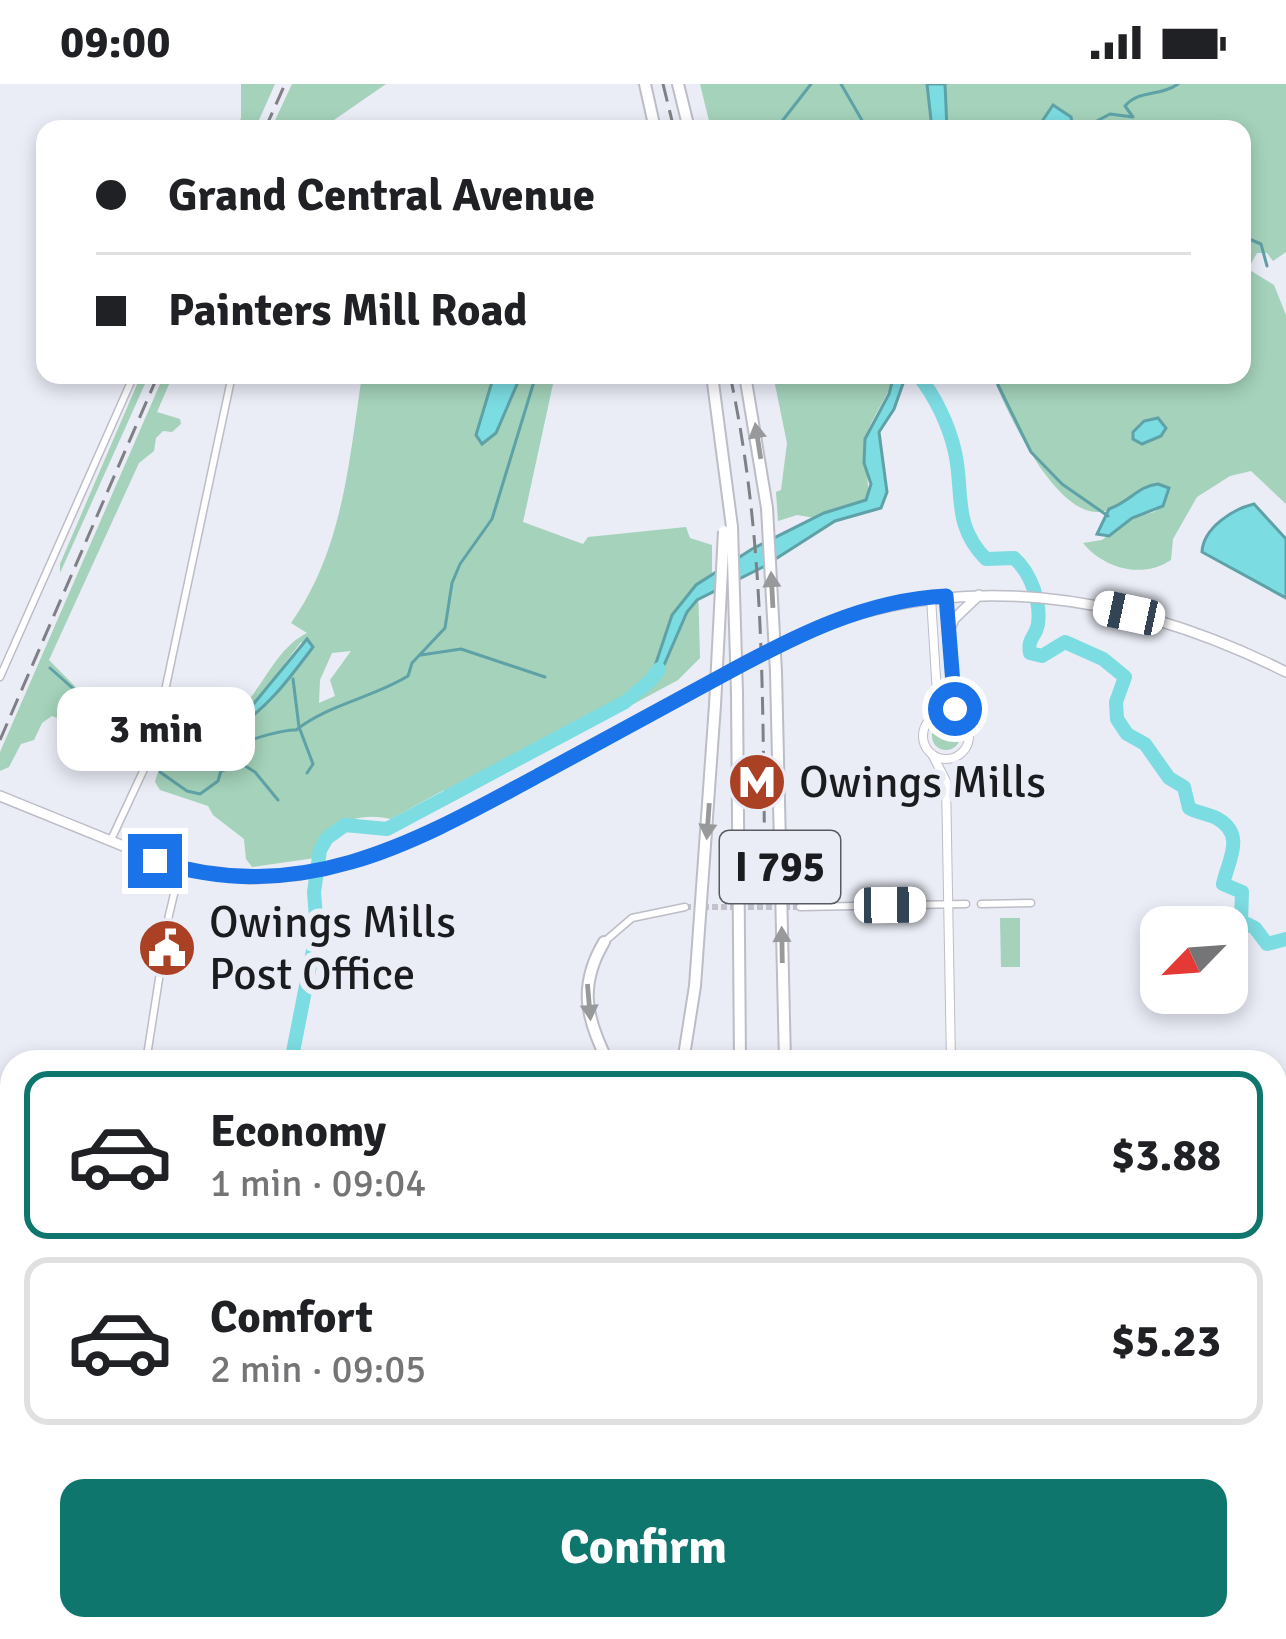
<!DOCTYPE html>
<meta charset="utf-8">
<style>
:root{--surface:#fff;--page:#f2f2f2;--text:#202124;--muted:#757577;--line:#e0e0e0;--accent:#0f766e}
body{margin:0;font-family:Signika,sans-serif;background:var(--page);color:var(--text);height:100vh;display:flex;flex-direction:column;font-size:45px;white-space:nowrap}
*{box-sizing:border-box;margin:0}
p{font-size:39px;color:var(--muted)}
.icon{flex:none;width:66px;height:66px;fill:none;stroke:currentColor;stroke-width:2;stroke-linecap:round;stroke-linejoin:round}
.map{position:relative;flex:1;overflow:hidden}
.panel{position:absolute;left:0px;top:966px;width:1287px;height:591px;display:flex;flex-direction:column;background:var(--surface);border-radius:36px 36px 0 0;box-shadow:0 6px 18px #0003}
.panel>*{flex:none}
.banner{position:absolute;left:36px;top:36px;width:1215px;height:264px;border-radius:24px;box-shadow:0 6px 18px #0003;display:grid;align-content:center;height:264px;padding:0 60px;background:var(--surface)}
.needle{width:78px;rotate:245deg}
.fabs{position:absolute;left:1140px;top:822px;display:grid;gap:24px}
.fabs a{display:grid;place-items:center;width:108px;height:108px;border-radius:24px;background:var(--surface);box-shadow:0 6px 18px #0003;font-size:60px}
.end{position:absolute;width:54px;height:54px;margin:-27px;border:15px solid #1a73e8;background:#fff;box-shadow:0 0 0 6px #fff}
.from{border-radius:50%}
.bubble{position:absolute;height:84px;border-radius:24px;background:var(--surface);box-shadow:0 6px 18px #0003;font-size:39px;font-weight:700;line-height:84px;text-align:center}
.car{position:absolute;width:36px;height:72px;margin:-36px -18px;border-radius:15px;box-shadow:0 0 9px 3px #0007;background:linear-gradient(#fff 24%,#345 0 40%,#fff 0 76%,#345 0 86%,#fff 0)}
.banner b{display:flex;align-items:center;gap:42px;height:114px;font-size:45px}
.banner b+b{border-top:3px solid var(--line)}
.banner i{width:30px;height:30px;background:var(--text)}
ul{padding:21px 0 0;list-style:none}
li{display:flex;align-items:center;gap:36px;height:168px;margin:0 24px 18px;padding:0 36px;border:6px solid var(--line);border-radius:24px}
li div{flex:1}
li b{display:block;font-size:45px}
li em{font-style:normal;font-weight:700}
li.active{border-color:var(--accent)}
li>.icon{width:108px;height:108px;stroke-width:1.5}
.cta{display:flex;gap:24px;margin-top:auto;padding:24px 60px}
.cta a{flex:1;height:138px;border-radius:24px;background:var(--accent);color:#fff;font-size:48px;font-weight:700;line-height:138px;text-align:center}
.status{display:flex;justify-content:space-between;align-items:center;height:84px;padding:0 60px;background:var(--surface);direction:ltr}
.status svg{height:33px;fill:currentColor}
.map>svg:first-child{display:block}
.green{fill:#a4d2ba;fill-rule:evenodd}
.water{fill:#7bdce1;stroke:#5ea2a7;stroke-width:3}
.lines{fill:none;stroke-linecap:round;stroke-linejoin:round}
.stream{stroke:#5ea2a7;stroke-width:3}
.river{stroke:#7bdce1;stroke-width:14}
.minor-tunnel{stroke:#c1c2cb;stroke-width:6;stroke-dasharray:6 3;stroke-linecap:butt}
.minor-casing{stroke:#bcbdc6;stroke-width:9}
.tertiary-casing{stroke:#bcbdc6;stroke-width:10}
.secondary-casing{stroke:#bcbdc6;stroke-width:12}
.primary-casing{stroke:#bcbdc6;stroke-width:12}
.motorway-casing{stroke:#bcbdc6;stroke-width:14}
.minor{stroke:#fff;stroke-width:6}
.tertiary{stroke:#fff;stroke-width:8}
.secondary{stroke:#fff;stroke-width:9}
.primary{stroke:#fff;stroke-width:9}
.motorway{stroke:#fff;stroke-width:10}
.rail{stroke:#7e8086;stroke-width:3;stroke-dasharray:18 9;stroke-linecap:butt}
.motorway-bridge-casing{stroke:#bcbdc6;stroke-width:14;stroke-linecap:butt}
.motorway-bridge{stroke:#fff;stroke-width:10}
.oneway{fill:#98999a}
.route{stroke:#1a73e8;stroke-width:15}
.labels{text-anchor:middle;dominant-baseline:central;stroke-width:12;stroke-linejoin:round;paint-order:stroke}
.shield{fill:#eaecf6;stroke:#595a60;stroke-width:3}
.shield-label{font-size:42px;font-weight:bold;fill:#1b1c1f}
.poi-label{font-size:45px;fill:#1b1c1f;stroke:#eaecf6;text-anchor:start}
</style>
<div class="status"><b>09:00</b><svg viewBox="0 0 49 12"><path d="M0 12V9h3v3zM5 12V6h3v6zM10 12V3h3v9zM15 12V0h3v12zM26 1h20v11H26zM47 4h2v5h-2z"/></svg></div>
<div class="map">
<svg width="1286" height="1555" viewBox="0 0 1286 1555">
<rect width="100%" height="100%" fill="#eaecf6"/>
<g class="green">
<polygon points="241,0 275,0 255,45 236,45 241,34"/>
<polygon points="292,0 386,0 321,45 271,45"/>
<polygon points="700,0 927,0 932,45 711,45"/>
<path d="M945,0H1286V168L1273,177L1267,169H1257L1248,185L1274,201L1286,231V420L1251,387L1230,392L1197,413L1173,455L1171,476C1143,495 1104,485 1083,459L1102,456L1132,434L1154,428L1163,422L1169,404L1158,400C1138,408 1121,427 1099,428C1054,431 1006,326 992,291H1242V45H1073L1074,38L1054,21L1037,45H947Z"/>
<polygon points="141,291 149,291 60,489 60,480"/>
<polygon points="164,291 173,291 157,328 180,335 181,340 172,348 163,347 156,354 154,367 139,379 49,576 113,641 142,658 141,662 132,664 52,632 42,639 34,656 21,660 9,683 0,687 0,668"/>
<path d="M362,291H494L496,349L521,291H555L523,438L583,460L588,453L686,443L690,454L712,461V489L698,500L700,574L678,596L441,724L444,706L391,735C354,727 329,740 315,774L252,783L246,775L244,755L213,731L208,722L160,706L155,698C162,668 178,665 188,642C259,646 259,573 307,549L291,539C343,466 349,377 362,291ZM301,558L313,563C291,595 267,626 233,646L246,624H251ZM351,567L330,596L335,612L319,619L320,596L332,569Z"/>
<path d="M773,291H894C888,315 871,332 865,356C859,378 873,394 866,416L815,434L797,431L778,437L776,408L781,406L787,359Z"/>
<circle cx="946" cy="652" r="14"/>
<polygon points="1000,834 1020,834 1020,883 1001,883"/>
<polygon points="547,1545 717,1545 716,1555 544,1555"/>
</g>
<g class="water">
<polygon points="927,0 945,0 947,45 932,45"/>
<polygon points="1053,21 1071,33 1073,45 1037,45"/>
<polygon points="494,291 521,291 496,349 482,360 476,351"/>
<polygon points="894,291 906,291 894,325 879,348 887,408 881,424 835,437 763,483 697,516 687,528 658,595 650,597 672,531 696,501 752,465 824,429 866,416 871,400 864,379 865,355 889,310"/>
<polygon points="1158,334 1166,344 1161,352 1142,360 1133,355 1133,348 1144,337"/>
<path d="M1158,400L1169,404L1163,422L1132,434L1109,452L1097,450L1109,425C1131,417 1138,402 1158,400Z"/>
<path d="M1254,420L1286,455V514L1202,468C1203,444 1233,425 1254,420Z"/>
<path d="M307,555L313,563C289,595 267,625 233,646L227,637L251,623Z"/>
<polygon points="1275,1034 1286,1040 1286,1120 1275,1104"/>
</g>
<g class="lines">
<g class="stream">
<polyline points="841,0 867,45"/>
<polyline points="776,45 811,0"/>
<path d="M1082,45L1110,30L1133,33L1125,22C1140,5 1160,13 1178,0"/>
<polyline points="1242,152 1261,160 1267,182"/>
<polyline points="671,291 672,296"/>
<polyline points="998,291 998,301 1031,368 1062,400 1108,432"/>
<polyline points="421,571 461,565 545,593"/>
<polyline points="50,584 140,664"/>
<polyline points="293,595 299,643 313,680 307,689"/>
<polyline points="242,680 255,688 278,716"/>
<path d="M160,688L187,707L200,710L218,697L221,687L242,680C242,674 241,664 245,660C250,654 288,645 296,646C329,620 372,614 408,592L412,579L445,544L452,499L460,480L492,435L536,291"/>
</g>
<g class="river">
<path d="M918,291C935,312 949,341 955,368C964,408 952,441 986,475L1014,474C1031,489 1041,518 1038,540C1036,553 1027,554 1030,569L1042,572L1065,558L1103,575L1125,593L1116,618L1117,635L1127,650L1145,660L1169,694L1184,703L1189,724C1199,730 1208,729 1218,735C1246,751 1228,777 1223,800L1242,808L1241,837L1255,844L1267,860L1286,855"/>
<polyline points="291,978 317,846 314,808 320,766 327,754 345,741 387,745 625,618 650,597 659,585"/>
<polyline points="0,1326 12,1317"/>
</g>
<polyline class="minor-tunnel" points="685,823 800,823"/>
<defs>
<g id="minor">
<polyline points="0,593 134,291"/>
<polyline points="110,758 152,668 232,291"/>
<polyline points="981,820 1031,819"/>
<polyline points="800,823 966,820"/>
<polyline points="604,858 632,834 685,823"/>
<polyline points="146,978 169,831 180,785"/>
<polyline points="0,1214 12,1209"/>
<polyline points="0,1385 12,1389"/>
<polyline points="173,1545 205,1553 229,1545"/>
<polyline points="935,1545 936,1555"/>
<polyline points="0,1551 4,1555"/>
<polyline points="965,1555 965,1545"/>
<polyline points="993,1555 994,1545"/>
</g>
<g id="tertiary">
<polyline points="946,512 951,606 957,631"/>
<circle cx="946" cy="652" r="23"/>
<polyline points="930,635 937,610 931,514"/>
<polyline points="932,670 946,697 951,978"/>
<polyline points="1275,1179 1286,1176"/>
<polyline points="1026,1555 1026,1545"/>
</g>
<g id="secondary">
<polyline points="949,547 954,535 979,511"/>
<path d="M0,712L180,785L250,795L300,791L378,771L438,745L792,554C956,481 1129,509 1286,588"/>
</g>
<g id="primary">
<polyline points="0,1465 12,1482"/>
<polyline points="0,1486 12,1493"/>
<polyline points="0,1493 12,1501"/>
<polyline points="84,1545 101,1555"/>
<polyline points="97,1545 113,1555"/>
<polyline points="111,1545 127,1555"/>
</g>
<g id="motorway">
<polyline points="645,0 655,45"/>
<polyline points="678,0 689,45"/>
<polyline points="712,291 732,443"/>
<polyline points="745,291 767,424"/>
<polyline points="776,588 785,978"/>
<polyline points="737,609 740,978"/>
<path d="M604,858C578,902 586,934 608,978"/>
<polyline points="683,978 695,902 715,621"/>
<polyline points="122,1545 142,1555"/>
<polyline points="855,1545 861,1555"/>
<polyline points="446,1555 460,1545"/>
<polyline points="531,1555 534,1545"/>
<polyline points="740,1555 741,1545"/>
<polyline points="784,1555 785,1545"/>
<polyline points="832,1555 833,1545"/>
</g>
</defs>
<use href="#minor" class="minor-casing"/>
<use href="#tertiary" class="tertiary-casing"/>
<use href="#secondary" class="secondary-casing"/>
<use href="#primary" class="primary-casing"/>
<use href="#motorway" class="motorway-casing"/>
<use href="#minor" class="minor"/>
<use href="#tertiary" class="tertiary"/>
<use href="#secondary" class="secondary"/>
<use href="#primary" class="primary"/>
<use href="#motorway" class="motorway"/>
<g class="rail">
<polyline points="663,0 674,45"/>
<polyline points="265,45 285,0"/>
<path d="M730,291C766,458 762,619 765,789"/>
<polyline points="0,656 158,291"/>
</g>
<defs>
<g id="motorway-bridge">
<polyline points="767,424 776,588"/>
<polyline points="732,443 737,609"/>
<polyline points="715,621 724,447"/>
</g>
</defs>
<use href="#motorway-bridge" class="motorway-bridge-casing"/>
<use href="#motorway-bridge" class="motorway-bridge"/>
</g>
<defs><path id="oneway-solid" d="M-6-.8H1V-3.2L6.5 0L1 3.2V.8H-6Z" transform="scale(3)"/></defs>
<g class="oneway">
<use href="#oneway-solid" transform="translate(758 357) rotate(-99)"/>
<use href="#oneway-solid" transform="translate(772 506) rotate(-93)"/>
<use href="#oneway-solid" transform="translate(708 737) rotate(94)"/>
<use href="#oneway-solid" transform="translate(782 861) rotate(-91)"/>
<use href="#oneway-solid" transform="translate(589 918) rotate(85)"/>
</g>
<g class="lines">
<path class="route" d="M155,777C303,823 414,759 541,690C602,657 664,623 725,590C795,552 865,516 946,512L955,625"/>
</g>
<defs>
<symbol id="metro-disc" viewBox="-11 -11 22 22"><circle r="9.5" fill="#aa4125" stroke="#eaecf6"/><path d="M-5.5 5V-5H-3L0 0L3-5H5.5V5H3V-.5L0 4L-3-.5V5Z" fill="#fff"/></symbol>
<symbol id="civic-disc" viewBox="-11 -11 22 22"><circle r="9.5" fill="#aa4125" stroke="#eaecf6"/><path d="M-.6-6.5H3V-4.5H.6V-3L4-1V1h2V6H-6V1h2V-1L-.6-3ZM-1.2 2.5V6h2.4V2.5Z" fill="#fff"/></symbol>
</defs>
<g fill-rule="evenodd">
<use href="#metro-disc" x="724" y="665" width="66" height="66"/>
<use href="#civic-disc" x="134" y="831" width="66" height="66"/>
</g>
<g class="labels">
<rect class="shield" x="720" y="747" width="120" height="72" rx="9"/>
<g class="shield-label">
<text x="780" y="783">I 795</text>
</g>
<g class="poi-label">
<text x="799" y="698">Owings Mills</text>
<text x="209" y="838">Owings Mills<tspan x="209" dy="52">Post Office</tspan></text>
</g>
</g>
</svg>
<div class="fabs">
<a><svg class="needle" viewBox="-14 -14 28 28"><path d="M0-13l5 13h-10z" fill="#e53935"/><path d="M0 13l5-13h-10z" fill="#757577"/></svg></a>
</div>
<i class="end from" style="left:955px;top:625px"></i>
<i class="end" style="left:155px;top:777px"></i>
<div class="bubble" style="left:57px;top:603px;width:198px">3 min</div>
<i class="car" style="left:1129px;top:529px;rotate:282deg"></i>
<i class="car" style="left:890px;top:821px;rotate:89deg"></i>
<div class="banner">
<b><i class="from"></i>Grand Central Avenue</b>
<b><i></i>Painters Mill Road</b>
</div>
<section class="panel">
<ul>
<li class="active"><svg class="icon" aria-label="car" viewBox="0 0 24 24"><path d="M5 17H2v-5l4-1 3-4h7l3 4 3 1v5h-3M9 17h6M6 11h13"/><circle cx="7" cy="17" r="2"/><circle cx="17" cy="17" r="2"/></svg><div><b>Economy</b><p>1 min · 09:04</p></div><em>$3.88</em></li>
<li><svg class="icon" aria-label="car" viewBox="0 0 24 24"><path d="M5 17H2v-5l4-1 3-4h7l3 4 3 1v5h-3M9 17h6M6 11h13"/><circle cx="7" cy="17" r="2"/><circle cx="17" cy="17" r="2"/></svg><div><b>Comfort</b><p>2 min · 09:05</p></div><em>$5.23</em></li>
</ul>
<div class="cta"><a>Confirm</a></div>
</section>
</div>
